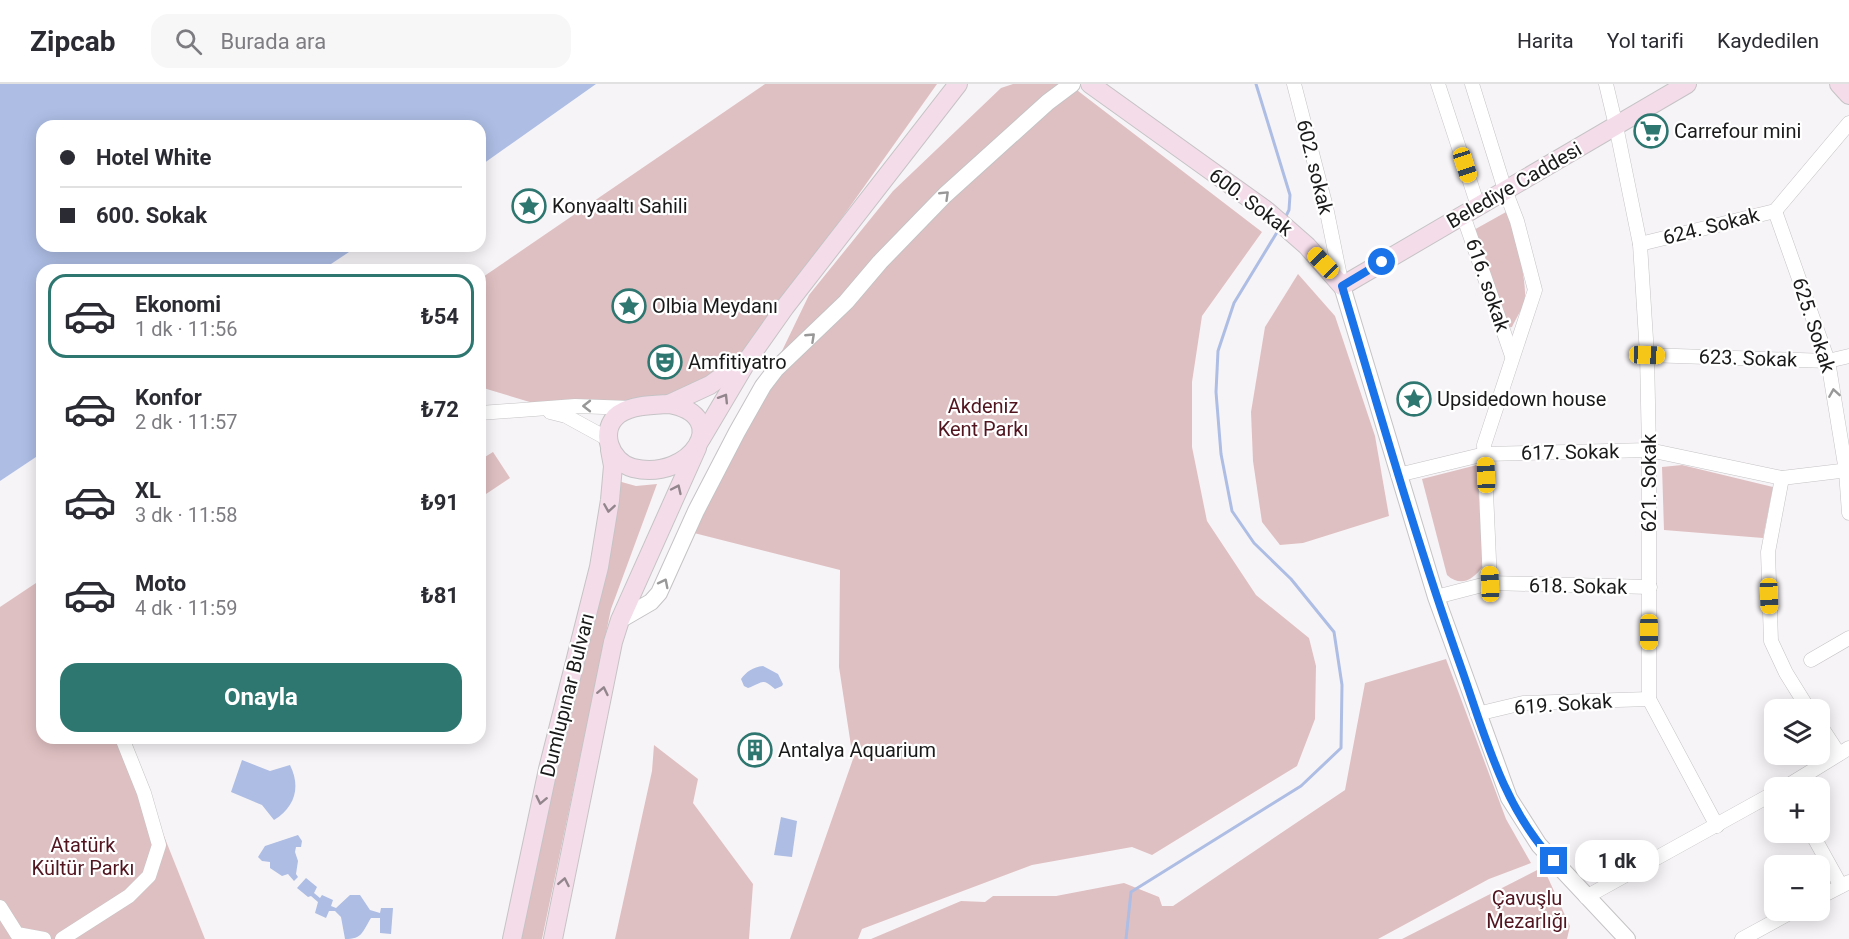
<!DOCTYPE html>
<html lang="tr">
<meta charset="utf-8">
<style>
:root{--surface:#fff;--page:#f7f7f7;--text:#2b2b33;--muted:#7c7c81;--line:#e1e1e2;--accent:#2e7670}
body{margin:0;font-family:Roboto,sans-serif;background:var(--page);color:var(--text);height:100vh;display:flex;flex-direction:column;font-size:22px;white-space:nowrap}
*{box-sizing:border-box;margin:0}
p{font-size:20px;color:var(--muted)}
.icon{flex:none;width:33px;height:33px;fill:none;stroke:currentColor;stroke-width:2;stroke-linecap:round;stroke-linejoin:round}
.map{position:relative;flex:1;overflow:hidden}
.sheet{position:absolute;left:36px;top:180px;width:450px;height:480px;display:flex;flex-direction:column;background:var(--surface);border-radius:18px;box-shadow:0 3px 15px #0003}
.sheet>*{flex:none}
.guide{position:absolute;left:36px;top:36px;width:450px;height:132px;border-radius:18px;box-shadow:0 3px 15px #0003;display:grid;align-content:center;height:132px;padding:0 24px;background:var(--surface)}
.buttons{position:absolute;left:1764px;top:615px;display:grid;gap:12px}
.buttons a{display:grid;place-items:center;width:66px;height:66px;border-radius:12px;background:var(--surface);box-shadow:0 3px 15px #0003;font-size:30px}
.end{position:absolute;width:27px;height:27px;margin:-14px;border:8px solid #1a73e8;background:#fff;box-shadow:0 0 0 3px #fff}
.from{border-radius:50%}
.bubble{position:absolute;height:42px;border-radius:18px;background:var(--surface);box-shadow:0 3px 15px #0003;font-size:20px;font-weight:700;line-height:42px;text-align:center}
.car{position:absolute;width:18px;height:36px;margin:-18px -9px;border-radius:8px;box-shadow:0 0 4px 2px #0007;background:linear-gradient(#f5c518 24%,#345 0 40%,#f5c518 0 76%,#345 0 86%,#f5c518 0)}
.guide b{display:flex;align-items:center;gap:21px;height:57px;font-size:22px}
.guide b+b{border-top:2px solid var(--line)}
.guide i{width:15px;height:15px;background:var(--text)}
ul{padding:10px 0 0;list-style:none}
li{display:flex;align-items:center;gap:18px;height:84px;margin:0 12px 9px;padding:0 12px;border:3px solid transparent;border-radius:18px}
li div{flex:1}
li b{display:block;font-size:22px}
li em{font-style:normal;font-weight:700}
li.selected{border-color:var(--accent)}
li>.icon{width:54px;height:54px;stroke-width:1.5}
.primary-button{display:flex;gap:12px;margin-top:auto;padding:12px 24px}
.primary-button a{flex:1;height:69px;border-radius:18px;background:var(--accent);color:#fff;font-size:24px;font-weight:700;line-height:69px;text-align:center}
header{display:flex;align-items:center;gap:36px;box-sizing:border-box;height:84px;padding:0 30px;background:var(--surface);border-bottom:2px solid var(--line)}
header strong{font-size:28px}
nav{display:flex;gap:33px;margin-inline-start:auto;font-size:21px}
.search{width:420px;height:54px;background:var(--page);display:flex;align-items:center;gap:15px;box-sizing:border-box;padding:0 21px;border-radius:18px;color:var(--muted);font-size:22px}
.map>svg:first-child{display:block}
.green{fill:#dfc0c2}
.water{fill:#adbde4}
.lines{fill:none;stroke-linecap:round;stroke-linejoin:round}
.stream{stroke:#adbde4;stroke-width:3}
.minor-casing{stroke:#c5c3c5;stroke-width:15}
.tertiary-casing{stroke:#c5c3c5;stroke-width:18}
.secondary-casing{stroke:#c5c3c5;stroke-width:20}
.minor{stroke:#fff;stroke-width:14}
.tertiary{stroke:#fff;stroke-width:16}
.secondary{stroke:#f4dce9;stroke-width:18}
.oneway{stroke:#989898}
.oneway2{stroke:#92858c}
.route{stroke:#1a73e8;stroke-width:8}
.labels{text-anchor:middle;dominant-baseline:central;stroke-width:4.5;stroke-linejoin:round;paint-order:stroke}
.poi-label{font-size:20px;fill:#1b1a1b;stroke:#fff;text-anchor:start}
.street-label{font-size:20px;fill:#1b1a1b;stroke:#fff}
.park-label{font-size:20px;fill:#511520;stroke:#fff}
</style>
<header>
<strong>Zipcab</strong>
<div class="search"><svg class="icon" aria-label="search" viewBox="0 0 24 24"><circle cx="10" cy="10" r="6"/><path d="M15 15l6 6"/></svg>Burada ara</div>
<nav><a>Harita</a><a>Yol tarifi</a><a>Kaydedilen</a></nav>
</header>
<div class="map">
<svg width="1849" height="855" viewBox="0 0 1849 855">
<rect width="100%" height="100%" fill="#f7f4f7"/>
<g class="green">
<polygon points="765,0 937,0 763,245 741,271 684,308 640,317 533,319 480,303 480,195"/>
<polygon points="1013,0 1069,0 1262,148 1202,232 1192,298 1192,363 1207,437 1256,511 1309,554 1316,582 1315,635 1297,682 1152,771 1132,763 1032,781 862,845 858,855 790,855 853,675 839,583 840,486 694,449 809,211 893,107 1001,4"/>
<path d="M1506,128C1514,145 1526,193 1525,212C1525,222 1516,234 1512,243L1507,244L1472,147Z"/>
<polygon points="1298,190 1335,232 1375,352 1389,432 1303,459 1280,461 1262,438 1253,377 1251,328 1265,243"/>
<polygon points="493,368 510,394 480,414 480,376"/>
<path d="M1477,381L1483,482C1474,495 1461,504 1447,491L1422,395Z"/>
<polygon points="1682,381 1773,403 1763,454 1664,446 1662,383"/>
<polygon points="618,397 636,402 657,400 611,525 542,855 519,855"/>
<polygon points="42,495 42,654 125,654 205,855 0,855 0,523"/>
<polygon points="1446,575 1506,735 1531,779 1489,795 1378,855 871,855 961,817 985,818 993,812 1056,812 1124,799 1159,813 1162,822 1173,822 1345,706 1365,599"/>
<polygon points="654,661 698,695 693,719 753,800 749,855 615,855 652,687"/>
<polygon points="1543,783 1570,842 1567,855 1402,855"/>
</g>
<g class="water">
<polygon points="0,0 596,0 480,82 480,42 42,42 42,162 358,162 322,186 42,186 42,369 0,397"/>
<path d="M763,582L778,590L783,600L782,602L775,605C761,593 763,599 748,604L744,602L741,595C746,588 753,583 763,582Z"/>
<path d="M242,676L270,687L290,681C301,703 295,723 274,736L262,721L231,708Z"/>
<polygon points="781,733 797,737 792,773 774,771"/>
<polygon points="298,751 302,757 301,763 296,763 295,768 298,777 296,790 298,793 294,797 288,790 282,792 270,784 270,778 262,777 258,773 265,762"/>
<path d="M306,794L317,803L314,809L320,814L322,811L333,816L331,822L336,824L350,811H360L370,826L380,829L381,824H393L391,850L380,849V834H371C362,848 363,855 345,855L341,833L335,827H329L326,834L315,829L318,818L311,812L308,813L297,804Z"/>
</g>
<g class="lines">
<g class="stream">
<polyline points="1256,0 1290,111 1289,126 1285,134"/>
<polyline points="1126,855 1131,808 1301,702 1341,664 1342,601 1334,548 1291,495 1254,459 1232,427 1221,370 1216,308 1218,267 1234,219 1279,145"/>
</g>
<defs>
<g id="minor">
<polyline points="1294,0 1326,123 1342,202"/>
<polyline points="1438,0 1478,122"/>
<polyline points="1472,0 1505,106 1517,137 1535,206 1484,361 1490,499"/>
<polyline points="1606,0 1616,42 1640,160 1647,271 1649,366 1649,615 1717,742"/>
<polyline points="1775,127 1828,277 1846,387 1849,429"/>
<polyline points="1463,131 1512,272"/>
<polyline points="1640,160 1775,127 1849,39"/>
<polyline points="1647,271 1828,277 1849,272"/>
<polyline points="550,328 566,332 608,355"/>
<polyline points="480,329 575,322 632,324"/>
<polyline points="1398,391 1485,370 1649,366 1782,394 1849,386"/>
<polyline points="1782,394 1768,468 1771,557 1786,589 1809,626"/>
<polyline points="1436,513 1490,499 1650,503"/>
<polyline points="1811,576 1849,554"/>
<polyline points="1477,630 1523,619 1649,615"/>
<polyline points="1820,641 1839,670"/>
<polyline points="1784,704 1849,664"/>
<polyline points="1811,748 1841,802"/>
<polyline points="1586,813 1774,709"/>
<polyline points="1820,813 1849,798"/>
<polyline points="0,823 17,850 44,855"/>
<polyline points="62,855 129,812 149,792 159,761 144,709 122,654"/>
<polyline points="1742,855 1795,826"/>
</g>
<g id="tertiary">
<polyline points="1342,202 1436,513 1509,714 1539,761 1627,855"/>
<polyline points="620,536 651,518 659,509 696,427 737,348 763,302 776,285 846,218 880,178 945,111 1048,18 1072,0"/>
</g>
<g id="secondary">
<polyline points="1090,0 1267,127 1307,162 1342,202 1687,0"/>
<polyline points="1839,0 1849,11"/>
<path d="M669,320C734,332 691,398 633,384C610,378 598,346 619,330C633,321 653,321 669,320Z"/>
<polyline points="669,320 710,301 742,278"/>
<polyline points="701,355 749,274 785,223 958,0"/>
<polyline points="512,855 548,685 599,483 610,416 613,382 610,366"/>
<polyline points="553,855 613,558 620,536 697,364"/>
</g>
</defs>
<use href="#minor" class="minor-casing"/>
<use href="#tertiary" class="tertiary-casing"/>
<use href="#secondary" class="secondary-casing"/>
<use href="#minor" class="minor"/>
<use href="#tertiary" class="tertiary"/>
<use href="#secondary" class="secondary"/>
</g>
<defs><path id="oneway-chevron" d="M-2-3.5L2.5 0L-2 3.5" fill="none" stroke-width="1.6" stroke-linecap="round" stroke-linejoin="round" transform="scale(1.5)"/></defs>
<g class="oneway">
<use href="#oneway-chevron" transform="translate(945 111) rotate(-44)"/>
<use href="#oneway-chevron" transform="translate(811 253) rotate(-43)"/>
<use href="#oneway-chevron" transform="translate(1834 309) rotate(-99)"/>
<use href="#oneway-chevron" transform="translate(587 322) rotate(-180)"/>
<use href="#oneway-chevron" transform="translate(664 499) rotate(-63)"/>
</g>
<g class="oneway2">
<use href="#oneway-chevron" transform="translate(724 314) rotate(-58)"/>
<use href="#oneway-chevron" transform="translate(677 405) rotate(-65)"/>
<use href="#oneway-chevron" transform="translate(609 424) rotate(99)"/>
<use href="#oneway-chevron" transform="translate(603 607) rotate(-78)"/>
<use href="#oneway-chevron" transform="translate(541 716) rotate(102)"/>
<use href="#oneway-chevron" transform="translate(564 798) rotate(-79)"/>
</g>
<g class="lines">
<path class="route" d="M1382,178L1342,202C1380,330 1417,459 1462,586C1485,652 1504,725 1554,777"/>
</g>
<defs>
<symbol id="supermarket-ring" viewBox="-11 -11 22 22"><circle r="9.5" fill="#fff" stroke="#2e7670" stroke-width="1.5"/><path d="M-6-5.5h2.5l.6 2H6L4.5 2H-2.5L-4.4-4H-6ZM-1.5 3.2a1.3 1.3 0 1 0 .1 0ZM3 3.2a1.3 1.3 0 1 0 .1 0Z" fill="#2e7670"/></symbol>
<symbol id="sight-ring" viewBox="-11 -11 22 22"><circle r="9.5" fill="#fff" stroke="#2e7670" stroke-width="1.5"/><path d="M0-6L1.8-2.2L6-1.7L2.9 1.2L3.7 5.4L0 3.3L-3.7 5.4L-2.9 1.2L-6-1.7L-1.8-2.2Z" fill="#2e7670"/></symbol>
<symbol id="theatre-ring" viewBox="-11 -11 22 22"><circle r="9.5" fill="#fff" stroke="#2e7670" stroke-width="1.5"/><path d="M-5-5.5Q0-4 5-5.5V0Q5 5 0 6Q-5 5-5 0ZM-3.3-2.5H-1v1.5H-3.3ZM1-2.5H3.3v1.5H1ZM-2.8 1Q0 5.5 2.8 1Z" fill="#2e7670"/></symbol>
<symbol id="building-ring" viewBox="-11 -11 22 22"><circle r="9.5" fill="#fff" stroke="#2e7670" stroke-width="1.5"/><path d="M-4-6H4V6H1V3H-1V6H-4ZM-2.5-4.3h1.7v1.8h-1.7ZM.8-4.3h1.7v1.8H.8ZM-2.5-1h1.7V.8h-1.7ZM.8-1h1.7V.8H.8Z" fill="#2e7670"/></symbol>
</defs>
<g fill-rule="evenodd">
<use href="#supermarket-ring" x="1632" y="28" width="38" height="38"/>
<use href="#sight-ring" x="510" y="103" width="38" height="38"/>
<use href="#sight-ring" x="610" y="203" width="38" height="38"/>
<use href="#theatre-ring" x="646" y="259" width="38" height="38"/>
<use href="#sight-ring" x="1395" y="296" width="38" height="38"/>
<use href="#building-ring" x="736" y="647" width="38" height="38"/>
</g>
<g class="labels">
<g class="poi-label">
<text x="1674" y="47">Carrefour mini</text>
<text x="552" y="122">Konyaaltı Sahili</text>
<text x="652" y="222">Olbia Meydanı</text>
<text x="688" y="278">Amfitiyatro</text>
<text x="1437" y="315">Upsidedown house</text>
<text x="778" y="666">Antalya Aquarium</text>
</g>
<g class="street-label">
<text transform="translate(1315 83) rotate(76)">602. sokak</text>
<text transform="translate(1514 101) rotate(-30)">Belediye Caddesi</text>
<text transform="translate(1251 118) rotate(37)">600. Sokak</text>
<text transform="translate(1711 142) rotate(-14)">624. Sokak</text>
<text transform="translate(1488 201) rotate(71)">616. sokak</text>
<text transform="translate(1814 241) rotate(72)">625. Sokak</text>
<text transform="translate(1748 274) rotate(2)">623. Sokak</text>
<text transform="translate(1570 368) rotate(-1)">617. Sokak</text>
<text transform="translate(1649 399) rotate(-90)">621. Sokak</text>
<text transform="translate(1578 502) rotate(1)">618. Sokak</text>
<text transform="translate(567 611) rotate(-76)">Dumlupınar Bulvarı</text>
<text transform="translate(1563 620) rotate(-4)">619. Sokak</text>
</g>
<g class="park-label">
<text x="983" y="322">Akdeniz<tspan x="983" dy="23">Kent Parkı</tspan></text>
<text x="83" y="761">Atatürk<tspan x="83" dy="23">Kültür Parkı</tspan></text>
<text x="1527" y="814">Çavuşlu<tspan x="1527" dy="23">Mezarlığı</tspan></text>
</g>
</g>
</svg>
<div class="buttons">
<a><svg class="icon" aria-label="layers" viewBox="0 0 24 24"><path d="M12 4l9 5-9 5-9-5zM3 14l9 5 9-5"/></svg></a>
<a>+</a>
<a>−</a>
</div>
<i class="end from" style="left:1382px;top:178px"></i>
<i class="end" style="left:1554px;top:777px"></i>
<div class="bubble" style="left:1575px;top:756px;width:84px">1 dk</div>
<i class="car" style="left:1465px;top:81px;rotate:162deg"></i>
<i class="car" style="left:1323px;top:179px;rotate:316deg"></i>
<i class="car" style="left:1647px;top:271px;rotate:92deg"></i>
<i class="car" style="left:1486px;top:391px;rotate:358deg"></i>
<i class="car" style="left:1490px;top:500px;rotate:358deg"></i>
<i class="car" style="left:1769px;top:512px;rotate:178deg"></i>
<i class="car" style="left:1649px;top:548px;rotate:180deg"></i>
<div class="guide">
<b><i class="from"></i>Hotel White</b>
<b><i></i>600. Sokak</b>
</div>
<section class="sheet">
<ul>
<li class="selected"><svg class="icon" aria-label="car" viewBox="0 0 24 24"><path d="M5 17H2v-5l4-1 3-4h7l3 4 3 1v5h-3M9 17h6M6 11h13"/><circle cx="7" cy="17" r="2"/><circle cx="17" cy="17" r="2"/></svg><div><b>Ekonomi</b><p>1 dk · 11:56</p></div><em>₺54</em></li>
<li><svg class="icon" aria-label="car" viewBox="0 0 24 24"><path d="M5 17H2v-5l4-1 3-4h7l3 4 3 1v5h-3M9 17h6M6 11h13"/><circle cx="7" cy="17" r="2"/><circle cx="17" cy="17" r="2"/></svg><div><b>Konfor</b><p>2 dk · 11:57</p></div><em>₺72</em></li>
<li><svg class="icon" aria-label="car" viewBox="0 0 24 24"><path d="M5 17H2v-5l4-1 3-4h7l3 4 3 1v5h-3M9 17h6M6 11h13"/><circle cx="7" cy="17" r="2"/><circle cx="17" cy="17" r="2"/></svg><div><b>XL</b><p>3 dk · 11:58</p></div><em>₺91</em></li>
<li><svg class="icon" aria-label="car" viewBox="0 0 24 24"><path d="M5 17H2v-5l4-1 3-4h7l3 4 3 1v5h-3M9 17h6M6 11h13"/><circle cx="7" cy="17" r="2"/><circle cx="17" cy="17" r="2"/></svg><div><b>Moto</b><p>4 dk · 11:59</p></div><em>₺81</em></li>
</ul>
<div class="primary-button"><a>Onayla</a></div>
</section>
</div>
